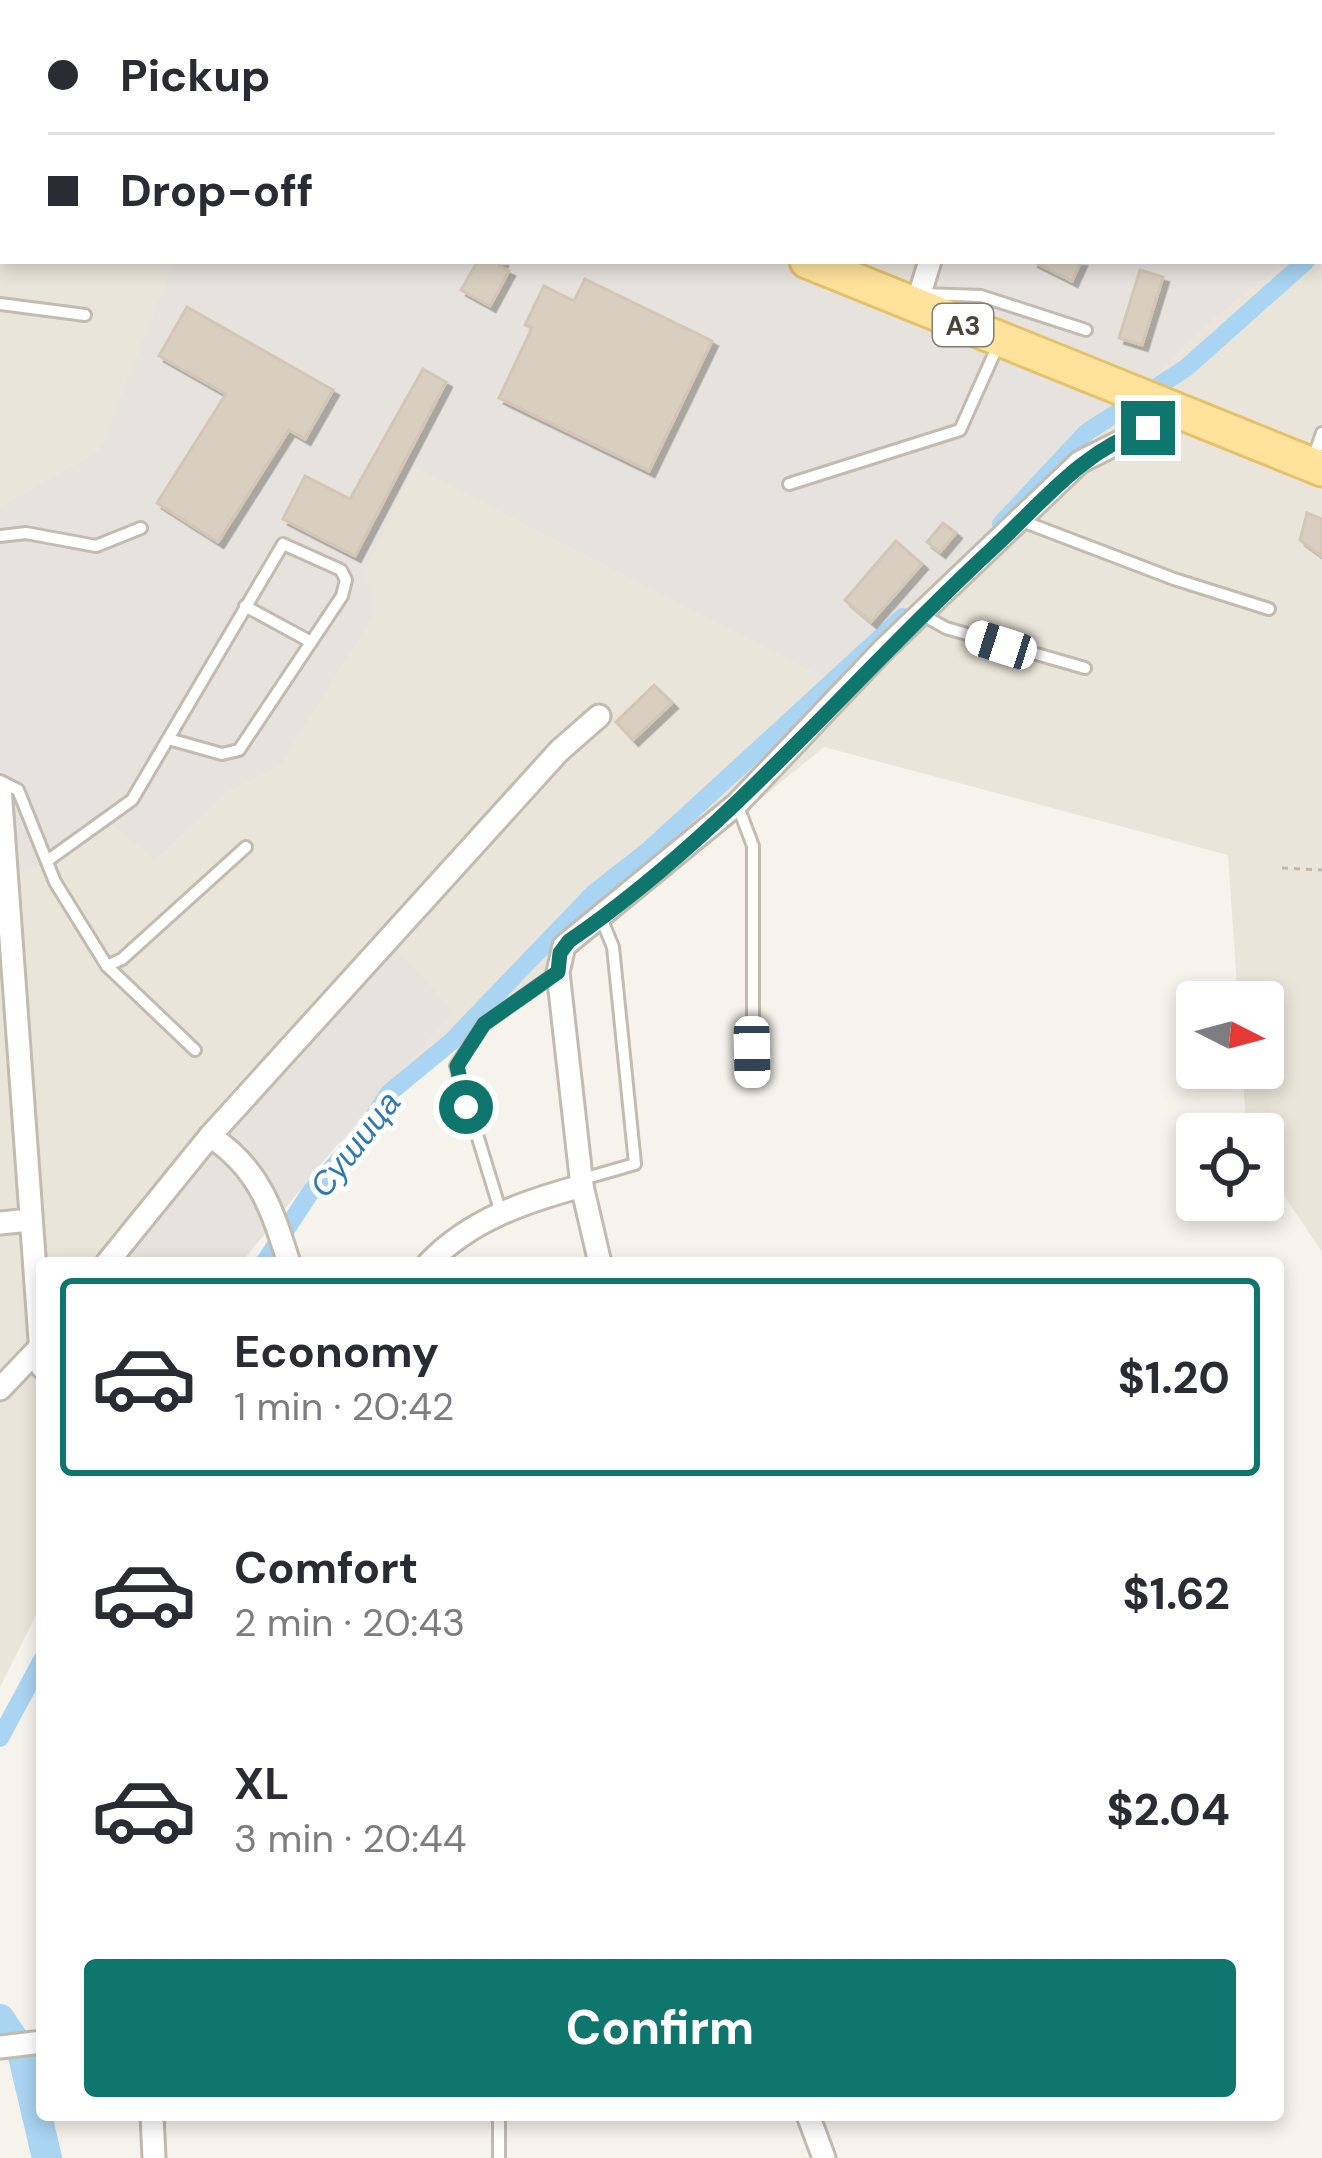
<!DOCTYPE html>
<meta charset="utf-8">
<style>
:root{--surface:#fff;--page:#f7f7f7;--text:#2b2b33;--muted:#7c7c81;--line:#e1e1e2;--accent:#0f766e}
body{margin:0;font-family:"DM Sans",sans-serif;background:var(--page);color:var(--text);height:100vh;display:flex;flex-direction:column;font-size:45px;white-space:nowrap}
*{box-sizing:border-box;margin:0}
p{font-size:39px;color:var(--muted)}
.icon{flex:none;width:66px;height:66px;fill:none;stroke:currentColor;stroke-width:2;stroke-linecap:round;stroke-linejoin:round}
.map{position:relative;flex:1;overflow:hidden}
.details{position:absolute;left:36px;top:1257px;width:1248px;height:864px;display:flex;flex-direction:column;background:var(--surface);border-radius:12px;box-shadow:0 6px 18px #0003}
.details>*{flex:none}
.banner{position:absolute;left:0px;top:0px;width:1323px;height:264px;box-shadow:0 6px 18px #0003;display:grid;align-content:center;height:264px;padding:0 48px;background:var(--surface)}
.needle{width:78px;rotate:96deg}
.fabs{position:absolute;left:1176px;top:981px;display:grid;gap:24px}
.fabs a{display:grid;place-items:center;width:108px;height:108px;border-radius:12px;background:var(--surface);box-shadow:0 6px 18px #0003;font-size:60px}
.end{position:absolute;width:54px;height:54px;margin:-27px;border:15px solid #0f766e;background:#fff;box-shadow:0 0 0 6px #fff}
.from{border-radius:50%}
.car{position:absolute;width:36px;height:72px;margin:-36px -18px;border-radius:15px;box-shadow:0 0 9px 3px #0007;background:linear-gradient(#fff 24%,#345 0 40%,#fff 0 76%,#345 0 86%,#fff 0)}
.banner b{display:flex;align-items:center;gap:42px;height:114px;font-size:45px}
.banner b+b{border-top:3px solid var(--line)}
.banner i{width:30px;height:30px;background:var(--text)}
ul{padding:21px 0 0;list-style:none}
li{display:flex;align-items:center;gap:36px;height:198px;margin:0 24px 18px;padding:0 24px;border:6px solid transparent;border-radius:12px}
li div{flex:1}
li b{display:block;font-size:45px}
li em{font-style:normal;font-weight:700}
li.on{border-color:var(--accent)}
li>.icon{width:108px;height:108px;stroke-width:1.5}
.cta{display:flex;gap:24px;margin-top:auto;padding:24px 48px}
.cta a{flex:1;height:138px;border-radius:12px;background:var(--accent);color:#fff;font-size:48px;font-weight:700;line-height:138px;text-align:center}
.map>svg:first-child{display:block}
.residential{fill:#eae5da;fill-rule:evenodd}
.industrial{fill:#e6e2dd}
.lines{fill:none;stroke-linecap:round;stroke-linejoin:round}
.canal{stroke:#a9d4f2;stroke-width:18}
.river{stroke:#a9d4f2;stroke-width:30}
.building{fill:#d8cfc1;stroke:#d3c7b4;stroke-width:3;filter:url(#shadow)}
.lane-casing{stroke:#c2bbae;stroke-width:16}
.street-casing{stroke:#c2bbae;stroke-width:27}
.primary-casing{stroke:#e6c16a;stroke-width:39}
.path{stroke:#c4b79f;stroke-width:3;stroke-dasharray:6 6;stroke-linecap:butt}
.lane{stroke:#fff;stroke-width:10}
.street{stroke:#fff;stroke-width:21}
.primary{stroke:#ffe39c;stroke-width:33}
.route{stroke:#0f766e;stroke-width:15}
.labels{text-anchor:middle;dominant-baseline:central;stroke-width:10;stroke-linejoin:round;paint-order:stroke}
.shield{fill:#fff;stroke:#817c74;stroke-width:3}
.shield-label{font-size:27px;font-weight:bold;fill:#4b4439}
.water-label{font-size:33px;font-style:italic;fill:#2e7ab2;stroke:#fff}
</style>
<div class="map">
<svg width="1322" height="2158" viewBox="0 0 1322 2158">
<defs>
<filter id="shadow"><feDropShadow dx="5.5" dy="5.5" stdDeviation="0" flood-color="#0004"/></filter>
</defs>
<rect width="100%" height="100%" fill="#f6f3ec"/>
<path class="residential" d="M0,0H1322V1252L1263,1164V1134H1247L1242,1068H1263V1002H1238L1228,855L824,747L226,1236L212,1263H42V1603L0,1687ZM3,3H1320V261H3Z"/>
<g class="industrial">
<polygon points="262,0 521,0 261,3"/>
<polygon points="1004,0 1322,0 1322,232 1320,3"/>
<polygon points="0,52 3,54 0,240"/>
<polygon points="174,261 807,261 916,306 930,261 1288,261 1215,317 1136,394 1087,432 831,681 414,467 364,572 376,611 280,765 228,791 155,860 107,820 49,866 7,869 0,787 0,507 100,451"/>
<polygon points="390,942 454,1012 375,1098 241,1263 107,1263"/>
</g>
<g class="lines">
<g class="canal">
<polyline points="1320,248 1322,246"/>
<polyline points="1001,524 1087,432 1186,368 1306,261"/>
<polyline points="264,1263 312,1190 362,1135 389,1093 451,1042 594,893 650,849 903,617"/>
<polyline points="0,1738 42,1660"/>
</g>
<polyline class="river" points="0,2019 22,2052 47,2158"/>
</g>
<g class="building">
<polygon points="478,261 502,261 499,266 509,271 490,306 461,290"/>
<polygon points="1032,261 1081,261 1072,281"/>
<polygon points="1140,270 1163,277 1142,345 1119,338"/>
<polygon points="585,279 712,341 649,471 499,398 532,328 525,325 544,286 574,301"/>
<polygon points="187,307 333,390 305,439 289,430 218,542 157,503 226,394 159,356"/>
<polygon points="423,369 446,382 355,556 283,519 305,476 350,499"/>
<polygon points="1307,513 1322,519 1322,556 1300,540"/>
<polygon points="943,523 956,533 940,552 927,542"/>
<polygon points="896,541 922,564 871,622 845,600"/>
<polygon points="654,685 672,703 633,740 616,722"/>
</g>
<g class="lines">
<defs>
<g id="lane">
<polyline points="79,3 79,0"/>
<polyline points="263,3 264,0"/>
<polyline points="360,3 361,0"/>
<polyline points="468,3 470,0"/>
<polyline points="584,3 585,0"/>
<polyline points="744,3 745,0"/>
<polyline points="923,294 981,296 1086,330"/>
<polyline points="0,304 85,315"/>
<polyline points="1312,462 1322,433"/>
<polyline points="789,484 960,430 999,343"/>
<polyline points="1022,521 1174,579 1269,609"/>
<polyline points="0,536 26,533 96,546 141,528"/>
<polyline points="245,606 311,642"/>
<polyline points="921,614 946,628 1085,668"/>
<polyline points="0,781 18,790 55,882 107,966 195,1050"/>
<polyline points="737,804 753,846 753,1080"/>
<polyline points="47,861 132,800 283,544 341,570 346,580 342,596 239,750 222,754 172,740"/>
<polyline points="107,966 122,959 246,847"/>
<polyline points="583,1179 635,1164 613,947 601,918"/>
<polyline points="501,1213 456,1066 484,1024 558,972"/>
<polyline points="499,2158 499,2115"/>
</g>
<g id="street">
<polyline points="1003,3 1004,0"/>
<polyline points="916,306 930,261"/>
<polyline points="0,787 42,1367"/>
<path d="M210,1136C259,1168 272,1209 289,1263"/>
<polyline points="0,1223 30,1220"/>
<polyline points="107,1263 210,1136 559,751 599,716"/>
<path d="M429,1263C470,1220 526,1201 582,1186"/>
<polyline points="600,1263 582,1186 558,972 564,946 737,804 885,648 1080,462 1157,423 1169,407"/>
<polyline points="0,1389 42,1345"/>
<polyline points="0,2047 42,2042"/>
<polyline points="152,2115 154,2158"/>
<polyline points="808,2115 824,2158"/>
</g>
<g id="primary">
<polyline points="307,0 313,3"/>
<polyline points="807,261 1322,469"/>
</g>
</defs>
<use href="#lane" class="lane-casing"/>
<use href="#street" class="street-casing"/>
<use href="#primary" class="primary-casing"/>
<polyline class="path" points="1282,868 1322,870"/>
<use href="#lane" class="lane"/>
<use href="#street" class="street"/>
<use href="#primary" class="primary"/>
</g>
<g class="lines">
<path class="route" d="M466,1107L457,1066L484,1024L558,972L560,953L569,941C728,832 850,680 991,550C1042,503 1081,451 1148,428"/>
</g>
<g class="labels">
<rect class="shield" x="933" y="304" width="60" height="42" rx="9"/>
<g class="shield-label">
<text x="963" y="325">A3</text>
</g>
<g class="water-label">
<text transform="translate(355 1144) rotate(-52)">Сушица</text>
</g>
</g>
</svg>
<div class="fabs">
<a><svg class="needle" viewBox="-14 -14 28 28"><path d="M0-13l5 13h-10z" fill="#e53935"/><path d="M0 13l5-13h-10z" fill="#7c7c81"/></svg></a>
<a><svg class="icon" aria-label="locate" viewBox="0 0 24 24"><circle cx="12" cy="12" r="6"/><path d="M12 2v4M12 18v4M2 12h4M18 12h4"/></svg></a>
</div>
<i class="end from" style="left:466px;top:1107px"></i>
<i class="end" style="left:1148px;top:428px"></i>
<i class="car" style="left:1001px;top:645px;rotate:288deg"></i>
<i class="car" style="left:752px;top:1052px;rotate:179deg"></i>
<div class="banner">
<b><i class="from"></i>Pickup</b>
<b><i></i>Drop-off</b>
</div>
<section class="details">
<ul>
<li class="on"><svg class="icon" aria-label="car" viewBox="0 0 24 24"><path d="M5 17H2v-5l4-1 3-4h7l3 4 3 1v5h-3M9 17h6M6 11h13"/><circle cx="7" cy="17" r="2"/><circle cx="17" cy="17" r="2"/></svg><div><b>Economy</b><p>1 min · 20:42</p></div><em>$1.20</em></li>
<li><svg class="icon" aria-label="car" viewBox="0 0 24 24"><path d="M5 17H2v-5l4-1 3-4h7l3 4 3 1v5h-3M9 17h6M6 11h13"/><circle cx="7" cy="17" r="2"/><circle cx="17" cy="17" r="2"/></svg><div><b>Comfort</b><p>2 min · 20:43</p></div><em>$1.62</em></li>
<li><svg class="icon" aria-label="car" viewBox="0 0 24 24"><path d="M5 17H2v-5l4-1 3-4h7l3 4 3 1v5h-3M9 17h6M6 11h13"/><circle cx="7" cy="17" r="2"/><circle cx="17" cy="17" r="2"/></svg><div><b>XL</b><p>3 min · 20:44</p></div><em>$2.04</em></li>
</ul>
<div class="cta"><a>Confirm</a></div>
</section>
</div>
